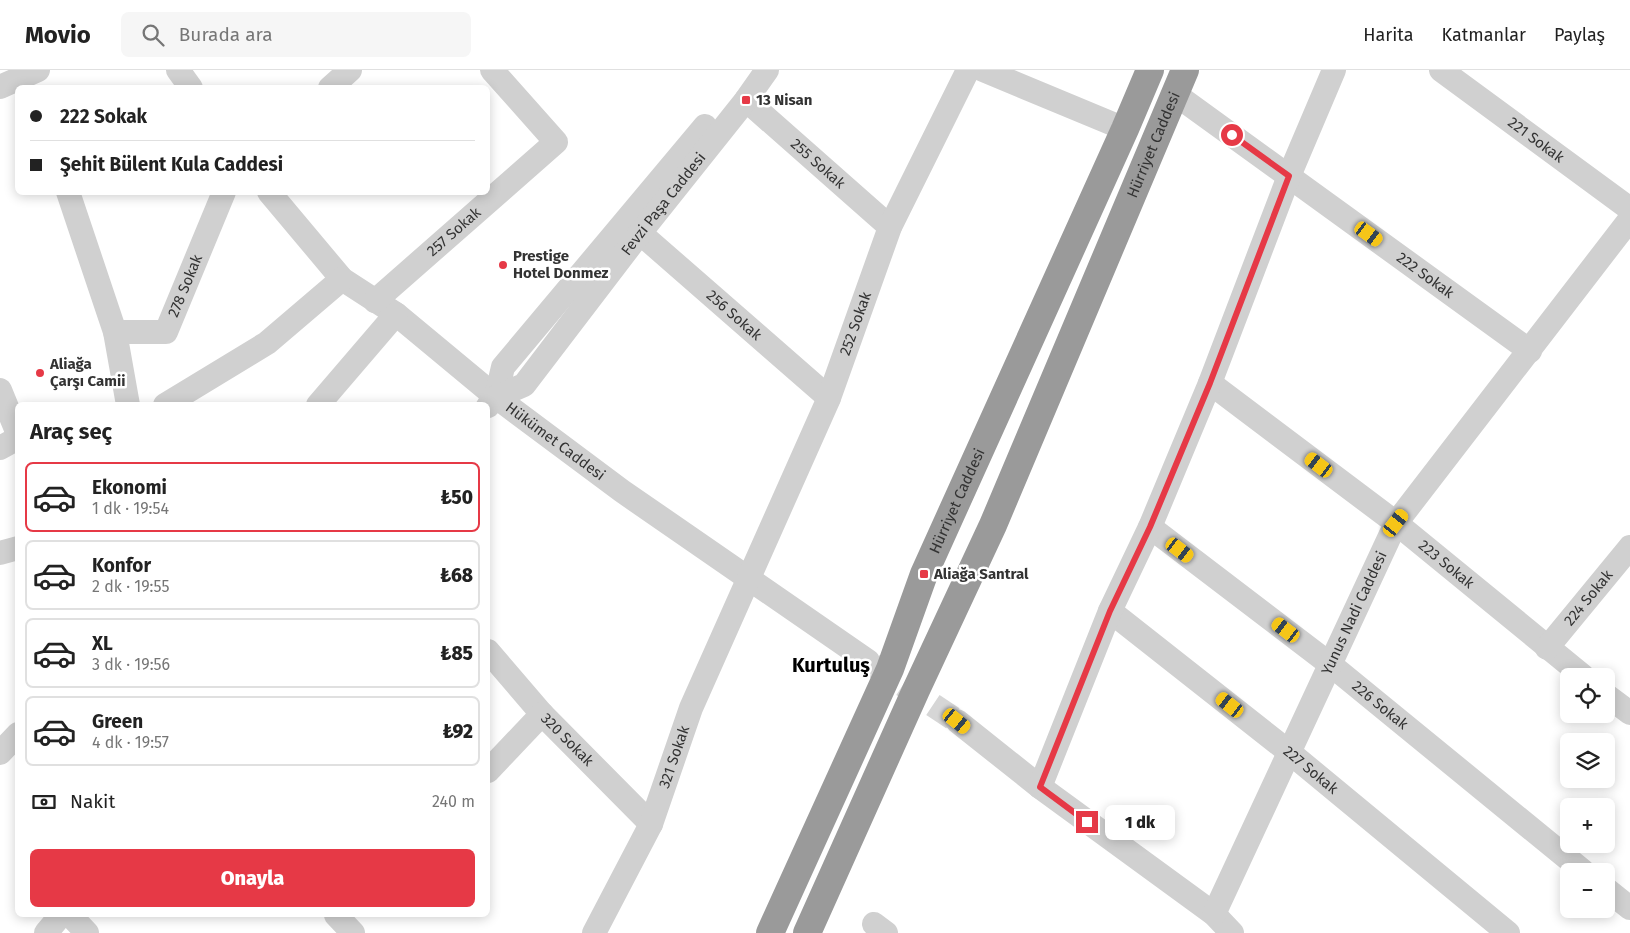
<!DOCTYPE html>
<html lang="tr">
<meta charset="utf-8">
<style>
:root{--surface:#fff;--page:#f6f6f6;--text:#222;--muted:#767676;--line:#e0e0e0;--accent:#e63946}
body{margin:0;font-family:"Fira Sans",sans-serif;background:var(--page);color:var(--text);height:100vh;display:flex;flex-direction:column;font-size:19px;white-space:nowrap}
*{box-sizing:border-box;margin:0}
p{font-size:16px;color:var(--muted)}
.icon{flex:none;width:28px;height:28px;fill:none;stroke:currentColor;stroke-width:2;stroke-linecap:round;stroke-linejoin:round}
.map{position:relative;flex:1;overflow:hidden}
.details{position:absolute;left:15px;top:332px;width:475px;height:515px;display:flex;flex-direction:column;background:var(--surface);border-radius:8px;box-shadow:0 2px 12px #0003}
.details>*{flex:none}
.top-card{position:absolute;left:15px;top:15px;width:475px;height:110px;border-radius:8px;box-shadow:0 2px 12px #0003;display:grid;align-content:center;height:110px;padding:0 15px;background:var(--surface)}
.buttons{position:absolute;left:1560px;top:598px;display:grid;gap:10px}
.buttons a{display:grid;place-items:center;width:55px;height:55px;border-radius:8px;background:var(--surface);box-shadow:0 2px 12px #0003;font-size:25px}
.end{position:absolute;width:22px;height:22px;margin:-11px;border:6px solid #e63946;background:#fff;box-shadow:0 0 0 2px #fff}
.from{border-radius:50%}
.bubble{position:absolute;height:35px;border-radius:8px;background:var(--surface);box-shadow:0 2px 12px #0003;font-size:16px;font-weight:800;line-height:35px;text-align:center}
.car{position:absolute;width:15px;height:30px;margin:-15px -8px;border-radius:6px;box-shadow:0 0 4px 1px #0007;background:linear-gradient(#f5c518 24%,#345 0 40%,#f5c518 0 76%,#345 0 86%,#f5c518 0)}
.top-card b{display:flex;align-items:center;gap:18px;height:48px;font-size:19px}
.top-card b+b{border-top:1px solid var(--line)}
.top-card i{width:12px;height:12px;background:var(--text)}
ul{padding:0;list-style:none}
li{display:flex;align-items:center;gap:15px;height:70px;margin:0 10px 8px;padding:0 5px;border:2px solid var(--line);border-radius:8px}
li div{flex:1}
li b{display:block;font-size:19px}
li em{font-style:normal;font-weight:800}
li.selected{border-color:var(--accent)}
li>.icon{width:45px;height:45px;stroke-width:1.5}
h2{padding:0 15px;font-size:22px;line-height:60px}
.pay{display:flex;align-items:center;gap:12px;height:55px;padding:0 15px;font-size:19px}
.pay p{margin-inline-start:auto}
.cta{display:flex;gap:10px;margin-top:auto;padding:10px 15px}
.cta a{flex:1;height:58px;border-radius:8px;background:var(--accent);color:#fff;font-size:20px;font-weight:800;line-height:58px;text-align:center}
header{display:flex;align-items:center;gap:30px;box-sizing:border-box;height:70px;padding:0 25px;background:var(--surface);border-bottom:1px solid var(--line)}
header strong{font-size:24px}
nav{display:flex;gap:28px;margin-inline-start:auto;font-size:18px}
.search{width:350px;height:45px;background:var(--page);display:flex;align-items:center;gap:12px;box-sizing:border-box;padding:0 18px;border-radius:8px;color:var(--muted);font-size:19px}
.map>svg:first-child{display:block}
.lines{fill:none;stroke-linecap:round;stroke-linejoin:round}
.minor-tunnel{stroke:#d6d6d6;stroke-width:24;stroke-dasharray:24 12;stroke-linecap:butt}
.minor{stroke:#d0d0d0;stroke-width:24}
.highway{stroke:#9a9a9a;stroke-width:28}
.route{stroke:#e63946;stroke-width:6}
.poi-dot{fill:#e63946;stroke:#fff;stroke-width:2}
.labels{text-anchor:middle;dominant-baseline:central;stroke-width:5;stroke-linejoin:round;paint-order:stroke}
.poi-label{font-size:15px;font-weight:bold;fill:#333;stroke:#fff;text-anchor:start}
.street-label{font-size:15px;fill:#333;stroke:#fff}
.district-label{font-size:20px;font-weight:bold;fill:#000;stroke:#fff}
</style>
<header>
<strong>Movio</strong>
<div class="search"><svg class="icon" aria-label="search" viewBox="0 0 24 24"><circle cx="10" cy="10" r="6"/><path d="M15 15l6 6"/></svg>Burada ara</div>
<nav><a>Harita</a><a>Katmanlar</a><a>Paylaş</a></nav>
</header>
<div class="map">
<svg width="1630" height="863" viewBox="0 0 1630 863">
<rect width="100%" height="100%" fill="#fff"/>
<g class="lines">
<polyline class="minor-tunnel" points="873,595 957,651"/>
<g class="minor">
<polyline points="178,0 191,18"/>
<polyline points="983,0 1125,59"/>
<path id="s1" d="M1441,0L1630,139"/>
<polyline points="0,17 38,0"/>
<polyline points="330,18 350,0"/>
<path id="s2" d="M1175,24L1530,281"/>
<path id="s3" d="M746,30L890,157"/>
<polyline points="68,122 115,262 128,335"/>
<path id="s4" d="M269,122L342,209L396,244L496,327L622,421L868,591"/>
<path id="s5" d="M640,163L829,328"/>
<path id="s6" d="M375,231L556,72L492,0"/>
<path id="s7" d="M115,262H166L224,122"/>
<path id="s8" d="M1210,313L1396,453L1583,606"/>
<polyline points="0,320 18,364"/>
<polyline points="496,327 503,297 705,56"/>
<polyline points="165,335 267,273 342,209"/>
<polyline points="318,335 396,244"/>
<path id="s9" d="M488,336L496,327L524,315L640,163L746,30L767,0"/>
<polyline points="0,378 18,368"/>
<path id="s10" d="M1150,457L1331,595L1583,801"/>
<polyline points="0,483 18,478"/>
<path id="s11" d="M1110,541L1289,682L1508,863"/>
<path id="s12" d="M1547,578L1630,477"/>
<path id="s13" d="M488,581L542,644L651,754"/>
<polyline points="1606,625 1630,643"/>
<polyline points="957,651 1040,717 1214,844 1232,863"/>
<polyline points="0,683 18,664"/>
<polyline points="488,701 542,644"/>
<polyline points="1040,717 1110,541 1150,457 1210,313 1289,106 1334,0"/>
<polyline points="1606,819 1630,838"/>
<path id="s14" d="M1214,844L1396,453L1630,149"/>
<polyline points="70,845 87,863"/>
<polyline points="336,845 353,863"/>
<polyline points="874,854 886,863"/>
<polyline points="46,863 61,845"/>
<path id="s15" d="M594,863L651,754L691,638L829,328L890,157L968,0"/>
</g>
<g class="highway">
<path id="s16" d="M770,863L890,599L924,504L1125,59L1150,0"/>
<path id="s17" d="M807,863L916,620L993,455L1185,0"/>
</g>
</g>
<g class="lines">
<polyline class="route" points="1087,752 1040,717 1110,541 1150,457 1210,313 1289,106 1232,65"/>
</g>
<g class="poi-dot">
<rect x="741" y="25" width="10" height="10" rx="2.5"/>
<circle cx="503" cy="195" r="5"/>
<circle cx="40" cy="303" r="5"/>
<rect x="919" y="499" width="10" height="10" rx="2.5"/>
</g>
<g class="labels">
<g class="poi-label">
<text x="756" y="30">13 Nisan</text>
<text x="513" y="186">Prestige<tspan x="513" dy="17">Hotel Donmez</tspan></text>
<text x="50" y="294">Aliağa<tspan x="50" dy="17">Çarşı Camii</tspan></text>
<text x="934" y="504">Aliağa Santral</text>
</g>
<g class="street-label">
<text stroke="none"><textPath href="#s1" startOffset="118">221 Sokak</textPath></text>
<text stroke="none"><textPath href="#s17" startOffset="861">Hürriyet Caddesi</textPath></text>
<text stroke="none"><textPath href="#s3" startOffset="96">255 Sokak</textPath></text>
<text stroke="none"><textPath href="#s9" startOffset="271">Fevzi Paşa Caddesi</textPath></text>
<text stroke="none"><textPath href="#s6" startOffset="105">257 Sokak</textPath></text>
<text stroke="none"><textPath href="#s2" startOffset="309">222 Sokak</textPath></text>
<text stroke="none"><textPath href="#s7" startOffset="101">278 Sokak</textPath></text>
<text stroke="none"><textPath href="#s5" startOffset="125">256 Sokak</textPath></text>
<text stroke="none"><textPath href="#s15" startOffset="664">252 Sokak</textPath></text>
<text stroke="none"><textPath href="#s4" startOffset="382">Hükümet Caddesi</textPath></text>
<text stroke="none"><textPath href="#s16" startOffset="471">Hürriyet Caddesi</textPath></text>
<text stroke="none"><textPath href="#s8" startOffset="298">223 Sokak</textPath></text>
<text stroke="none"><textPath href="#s12" startOffset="65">224 Sokak</textPath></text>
<text stroke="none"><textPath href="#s14" startOffset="332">Yunus Nadi Caddesi</textPath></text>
<text stroke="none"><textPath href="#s10" startOffset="291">226 Sokak</textPath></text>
<text stroke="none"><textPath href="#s13" startOffset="119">320 Sokak</textPath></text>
<text stroke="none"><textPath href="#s15" startOffset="194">321 Sokak</textPath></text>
<text stroke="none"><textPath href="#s11" startOffset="256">227 Sokak</textPath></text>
</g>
<g class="district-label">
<text x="831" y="595">Kurtuluş</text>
</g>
</g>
</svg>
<div class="buttons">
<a><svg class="icon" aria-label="locate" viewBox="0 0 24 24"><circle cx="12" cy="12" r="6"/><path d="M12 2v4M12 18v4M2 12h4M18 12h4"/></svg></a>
<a><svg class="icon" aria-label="layers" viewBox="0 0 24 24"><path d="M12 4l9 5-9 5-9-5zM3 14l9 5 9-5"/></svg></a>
<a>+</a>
<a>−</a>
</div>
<i class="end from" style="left:1232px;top:65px"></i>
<i class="end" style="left:1087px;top:752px"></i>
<div class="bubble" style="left:1105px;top:735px;width:70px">1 dk</div>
<i class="car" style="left:1369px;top:164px;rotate:126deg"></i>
<i class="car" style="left:1319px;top:395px;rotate:307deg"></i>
<i class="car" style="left:1396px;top:453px;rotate:38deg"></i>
<i class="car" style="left:1180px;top:480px;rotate:127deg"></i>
<i class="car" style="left:1286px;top:560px;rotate:307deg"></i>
<i class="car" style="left:1230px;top:635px;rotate:308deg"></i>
<i class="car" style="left:957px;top:651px;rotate:129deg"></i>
<div class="top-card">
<b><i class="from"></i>222 Sokak</b>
<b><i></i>Şehit Bülent Kula Caddesi</b>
</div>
<section class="details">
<h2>Araç seç</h2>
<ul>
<li class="selected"><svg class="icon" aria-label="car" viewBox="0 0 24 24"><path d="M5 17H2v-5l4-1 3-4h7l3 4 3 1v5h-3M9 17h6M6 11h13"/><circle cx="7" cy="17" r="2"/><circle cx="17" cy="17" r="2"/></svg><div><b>Ekonomi</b><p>1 dk · 19:54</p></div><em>₺50</em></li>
<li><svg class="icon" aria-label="car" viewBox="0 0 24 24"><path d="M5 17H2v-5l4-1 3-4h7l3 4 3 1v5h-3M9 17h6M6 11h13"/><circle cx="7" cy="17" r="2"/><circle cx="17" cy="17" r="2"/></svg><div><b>Konfor</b><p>2 dk · 19:55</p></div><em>₺68</em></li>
<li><svg class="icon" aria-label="car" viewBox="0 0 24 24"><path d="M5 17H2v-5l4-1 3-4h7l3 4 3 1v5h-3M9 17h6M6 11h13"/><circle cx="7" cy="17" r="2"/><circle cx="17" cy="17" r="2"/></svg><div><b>XL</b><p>3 dk · 19:56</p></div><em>₺85</em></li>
<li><svg class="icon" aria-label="car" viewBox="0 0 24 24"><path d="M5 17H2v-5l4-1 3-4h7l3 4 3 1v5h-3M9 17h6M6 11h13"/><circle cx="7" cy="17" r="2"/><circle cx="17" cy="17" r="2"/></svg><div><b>Green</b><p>4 dk · 19:57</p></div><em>₺92</em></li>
</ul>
<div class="pay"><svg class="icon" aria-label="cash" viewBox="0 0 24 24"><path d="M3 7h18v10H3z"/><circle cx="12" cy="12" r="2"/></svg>Nakit<p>240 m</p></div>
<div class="cta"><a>Onayla</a></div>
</section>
</div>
